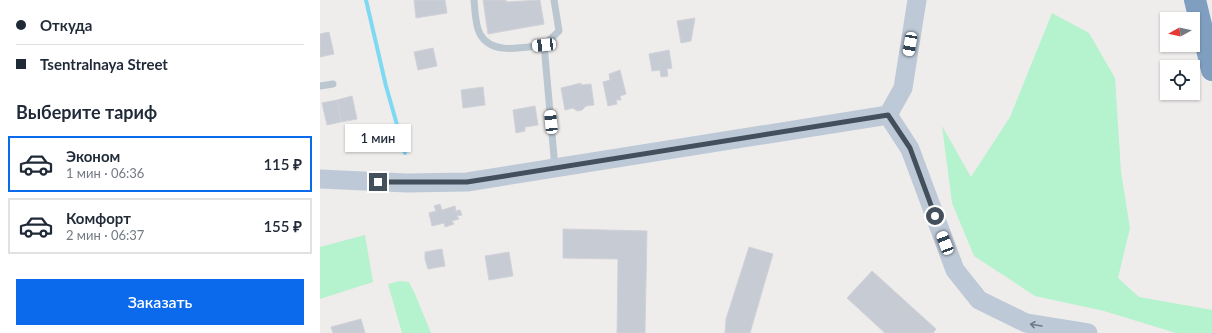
<!DOCTYPE html>
<html lang="ru">
<meta charset="utf-8">
<style>
:root{--surface:#fff;--page:#f2f2f3;--text:#1f2937;--muted:#747a83;--line:#e0e1e3;--accent:#0a6aeb}
body{margin:0;font-family:Lato,sans-serif;background:var(--page);color:var(--text);height:100vh;display:flex;flex-direction:column;font-size:15px;white-space:nowrap}
*{box-sizing:border-box;margin:0}
p{font-size:13px;color:var(--muted)}
.icon{flex:none;width:22px;height:22px;fill:none;stroke:currentColor;stroke-width:2;stroke-linecap:round;stroke-linejoin:round}
.map{position:relative;flex:1;overflow:hidden}
.details{display:flex;flex-direction:column;background:var(--surface);width:320px}
.details>*{flex:none}
.top-card{display:grid;align-content:center;height:88px;padding:0 16px;background:var(--surface)}
.needle{width:26px;rotate:262deg}
.fabs{position:absolute;left:840px;top:12px;display:grid;gap:8px}
.fabs a{display:grid;place-items:center;width:40px;height:40px;border-radius:0px;background:var(--surface);box-shadow:0 1px 3px #0004;font-size:20px}
.end{position:absolute;width:18px;height:18px;margin:-9px;border:5px solid #434f5b;background:#fff;box-shadow:0 0 0 2px #fff}
.from{border-radius:50%}
.bubble{position:absolute;height:28px;border-radius:0px;background:var(--surface);box-shadow:0 1px 3px #0004;font-size:13px;font-weight:600;line-height:28px;text-align:center}
.car{position:absolute;width:12px;height:24px;margin:-12px -6px;border-radius:5px;box-shadow:0 0 3px 1px #0007;background:linear-gradient(#fff 24%,#345 0 40%,#fff 0 76%,#345 0 86%,#fff 0)}
.top-card b{display:flex;align-items:center;gap:14px;height:38px;font-size:15px}
.top-card b+b{border-top:1px solid var(--line)}
.top-card i{width:10px;height:10px;background:var(--text)}
ul{padding:0;list-style:none}
li{display:flex;align-items:center;gap:12px;height:56px;margin:0 8px 6px;padding:0 8px;border:2px solid var(--line);border-radius:0px}
li div{flex:1}
li b{display:block;font-size:15px}
li em{font-style:normal;font-weight:600}
li.selected{border-color:var(--accent)}
li>.icon{width:36px;height:36px;stroke-width:1.5}
h2{padding:0 16px;font-size:18px;line-height:48px}
.action{display:flex;gap:8px;margin-top:auto;padding:8px 16px}
.action a{flex:1;height:46px;border-radius:0px;background:var(--accent);color:#fff;font-size:16px;font-weight:600;line-height:46px;text-align:center}
main{display:flex;flex:1;min-height:0}
.map>svg:first-child{display:block}
.green{fill:#b5f2ce}
.lines{fill:none;stroke-linecap:round;stroke-linejoin:round}
.stream{stroke:#7fd9f2;stroke-width:4}
.building{fill:#c7cbd3;stroke:#d0d2d9}
.lane{stroke:#bbc7d0;stroke-width:7}
.secondary{stroke:#bdc9d7;stroke-width:19}
.highway{stroke:#7f9ec0;stroke-width:22}
.oneway{stroke:#6e7a86}
.route{stroke:#434f5b;stroke-width:5}
</style>
<main>
<section class="details">
<div class="top-card">
<b><i class="from"></i>Откуда</b>
<b><i></i>Tsentralnaya Street</b>
</div>
<h2>Выберите тариф</h2>
<ul>
<li class="selected"><svg class="icon" aria-label="car" viewBox="0 0 24 24"><path d="M5 17H2v-5l4-1 3-4h7l3 4 3 1v5h-3M9 17h6M6 11h13"/><circle cx="7" cy="17" r="2"/><circle cx="17" cy="17" r="2"/></svg><div><b>Эконом</b><p>1 мин · 06:36</p></div><em>115 ₽</em></li>
<li><svg class="icon" aria-label="car" viewBox="0 0 24 24"><path d="M5 17H2v-5l4-1 3-4h7l3 4 3 1v5h-3M9 17h6M6 11h13"/><circle cx="7" cy="17" r="2"/><circle cx="17" cy="17" r="2"/></svg><div><b>Комфорт</b><p>2 мин · 06:37</p></div><em>155 ₽</em></li>
</ul>
<div class="action"><a>Заказать</a></div>
</section>
<div class="map">
<svg width="892" height="333" viewBox="0 0 892 333">
<rect width="100%" height="100%" fill="#efecec"/>
<g class="green">
<polygon points="732,13 769,33 795,78 801,172 810,228 798,278 819,297 892,310 892,333 856,333 784,311 715,296 654,256 632,203 622,126 651,177 690,117"/>
<polygon points="45,235 53,282 0,299 0,247"/>
<polygon points="80,281 89,282 95,294 111,333 82,333 68,284"/>
</g>
<g class="lines">
<polyline class="stream" points="46,0 66,86 85,153"/>
</g>
<g class="building">
<polygon points="94,0 125,0 127,13 96,18"/>
<polygon points="163,0 186,0 186,2 220,0 224,24 168,34"/>
<polygon points="375,18 371,41 361,43 357,21"/>
<polygon points="9,32 14,54 0,57 0,34"/>
<polygon points="113,48 117,66 98,70 94,52"/>
<polygon points="349,50 352,68 347,69 348,76 341,77 340,70 332,71 329,54"/>
<polygon points="300,70 306,94 300,96 301,100 296,100 297,104 288,106 283,82 290,80 289,74"/>
<polygon points="261,83 261,85 271,84 274,105 266,106 262,110 257,111 253,108 245,110 241,88"/>
<polygon points="163,87 165,105 143,108 141,90"/>
<polygon points="32,96 37,119 21,122 17,100"/>
<polygon points="17,100 21,122 7,125 2,103"/>
<polygon points="215,106 218,125 205,127 205,131 196,133 193,110"/>
<polygon points="120,204 122,210 135,206 136,211 140,210 142,215 137,216 139,219 132,221 134,224 125,227 124,223 112,226 109,213 116,211 114,206"/>
<polygon points="243,229 327,231 325,333 297,333 298,259 243,258"/>
<polygon points="429,247 453,254 430,333 405,333 406,319"/>
<polygon points="122,249 125,266 108,269 105,259 105,252"/>
<polygon points="189,252 193,276 169,280 165,256"/>
<polygon points="552,271 616,329 613,333 565,333 527,298"/>
<polygon points="41,319 45,333 13,333 11,327"/>
</g>
<g class="lines">
<g class="lane">
<path d="M154,0C155,10 155,25 160,34C172,56 204,47 224,45"/>
<polyline points="234,0 239,31 224,45 235,168"/>
<polyline points="0,86 13,84"/>
</g>
<g class="secondary">
<polyline points="568,115 590,149 635,270 659,300 706,323 768,333"/>
<polyline points="568,115 583,88 597,0"/>
<polyline points="0,179 87,183 147,182 568,115"/>
</g>
<polyline class="highway" points="875,0 892,70"/>
</g>
<defs><path id="oneway-shaft" d="M-6 0H5M1.5-3L5.5 0L1.5 3" fill="none" stroke-width="1.6" stroke-linecap="round" stroke-linejoin="round"/></defs>
<use class="oneway" href="#oneway-shaft" transform="translate(716 325) rotate(-171)"/>
<g class="lines">
<polyline class="route" points="58,182 147,182 568,115 590,148 615,216"/>
</g>
</svg>
<div class="fabs">
<a><svg class="needle" viewBox="-14 -14 28 28"><path d="M0-13l5 13h-10z" fill="#e53935"/><path d="M0 13l5-13h-10z" fill="#747a83"/></svg></a>
<a><svg class="icon" aria-label="locate" viewBox="0 0 24 24"><circle cx="12" cy="12" r="6"/><path d="M12 2v4M12 18v4M2 12h4M18 12h4"/></svg></a>
</div>
<i class="end from" style="left:615px;top:216px"></i>
<i class="end" style="left:58px;top:182px"></i>
<div class="bubble" style="left:25px;top:124px;width:66px">1 мин</div>
<i class="car" style="left:590px;top:44px;rotate:190deg"></i>
<i class="car" style="left:224px;top:45px;rotate:264deg"></i>
<i class="car" style="left:231px;top:122px;rotate:354deg"></i>
<i class="car" style="left:625px;top:243px;rotate:339deg"></i>
</div>
</main>
